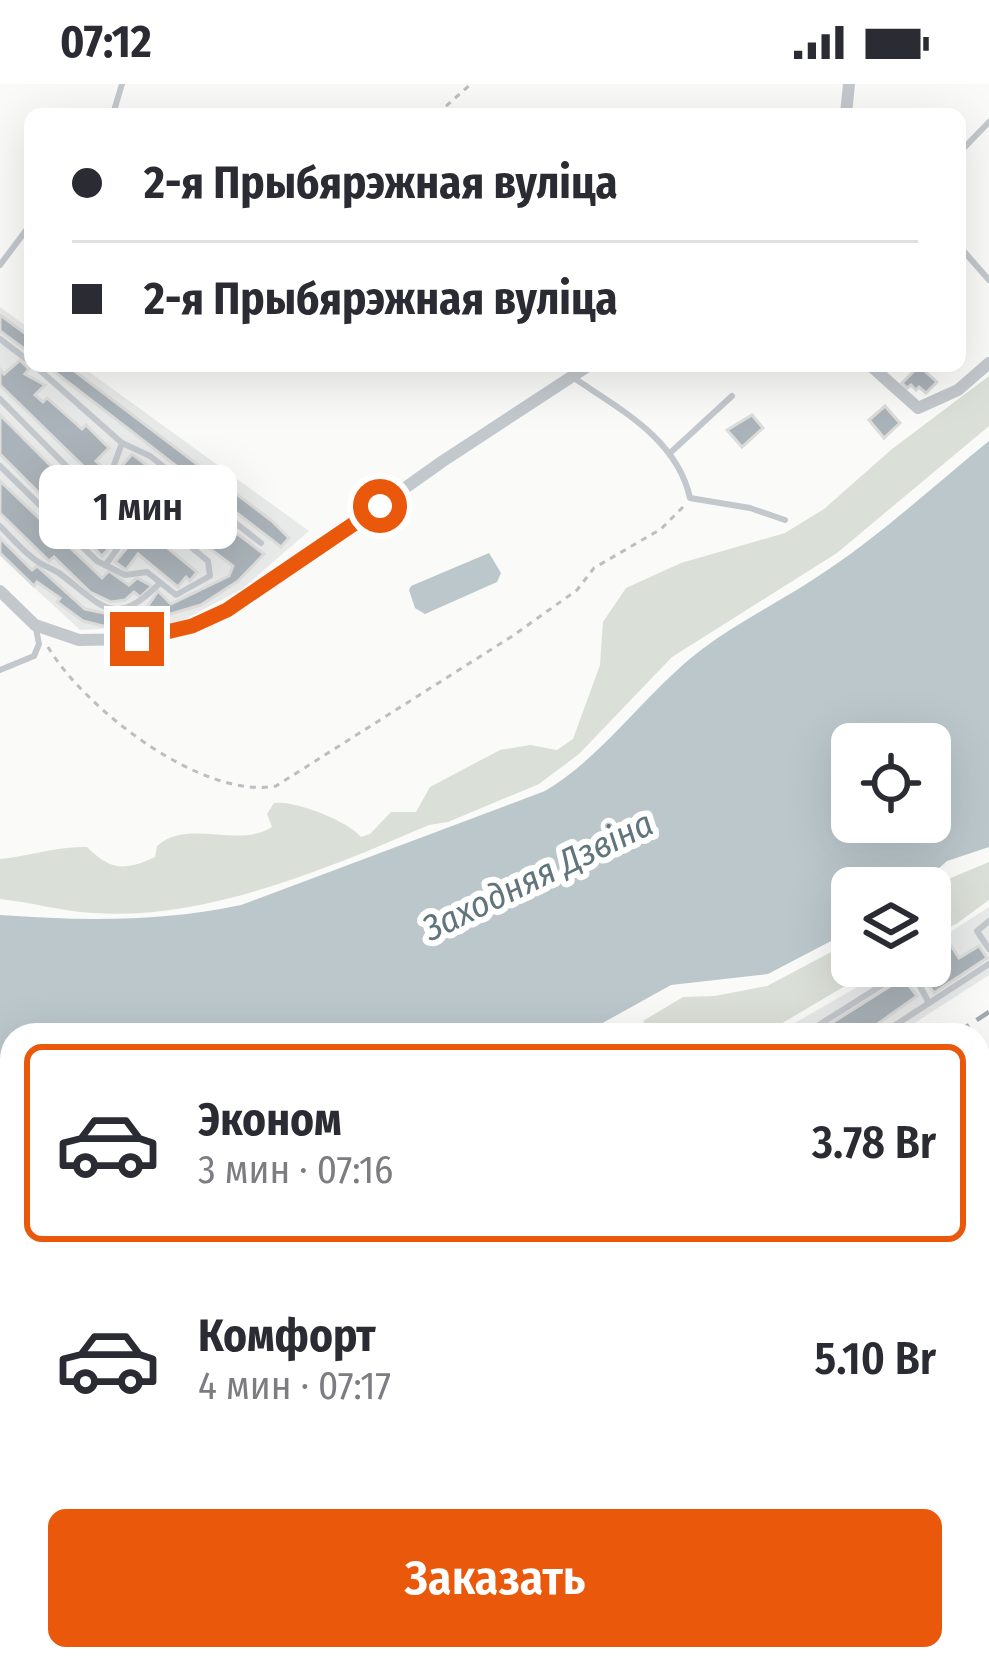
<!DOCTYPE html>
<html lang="ru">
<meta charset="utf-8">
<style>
:root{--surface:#fff;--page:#f7f7f7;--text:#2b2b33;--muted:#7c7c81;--line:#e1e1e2;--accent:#ea580c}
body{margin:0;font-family:"Fira Sans Condensed",sans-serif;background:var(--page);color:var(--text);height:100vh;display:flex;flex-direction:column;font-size:45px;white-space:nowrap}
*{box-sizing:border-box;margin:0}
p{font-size:39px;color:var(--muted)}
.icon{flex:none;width:66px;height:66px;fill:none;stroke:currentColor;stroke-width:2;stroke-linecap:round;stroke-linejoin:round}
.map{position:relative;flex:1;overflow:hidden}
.side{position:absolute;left:0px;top:939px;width:990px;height:648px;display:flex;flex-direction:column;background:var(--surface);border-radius:36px 36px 0 0;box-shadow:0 12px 48px #0002}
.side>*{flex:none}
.top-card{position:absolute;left:24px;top:24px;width:942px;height:264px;border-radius:18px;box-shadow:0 12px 48px #0002;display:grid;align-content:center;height:264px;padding:0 48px;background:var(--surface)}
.controls{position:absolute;left:831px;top:639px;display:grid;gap:24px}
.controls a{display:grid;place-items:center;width:120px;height:120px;border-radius:18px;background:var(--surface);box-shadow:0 12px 48px #0002;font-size:60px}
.end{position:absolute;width:54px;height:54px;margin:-27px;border:15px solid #ea580c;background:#fff;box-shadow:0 0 0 6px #fff}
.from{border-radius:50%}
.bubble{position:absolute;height:84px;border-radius:18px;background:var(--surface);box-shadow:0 12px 48px #0002;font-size:39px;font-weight:600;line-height:84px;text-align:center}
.top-card b{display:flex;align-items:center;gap:42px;height:114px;font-size:45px}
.top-card b+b{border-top:3px solid var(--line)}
.top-card i{width:30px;height:30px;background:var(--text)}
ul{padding:21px 0 0;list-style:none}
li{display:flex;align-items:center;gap:36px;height:198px;margin:0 24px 18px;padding:0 24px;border:6px solid transparent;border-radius:18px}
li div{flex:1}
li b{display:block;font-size:45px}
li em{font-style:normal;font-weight:600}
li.on{border-color:var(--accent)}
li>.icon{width:108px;height:108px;stroke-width:1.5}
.button{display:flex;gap:24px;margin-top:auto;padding:24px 48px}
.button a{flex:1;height:138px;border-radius:18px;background:var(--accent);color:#fff;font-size:48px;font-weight:600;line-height:138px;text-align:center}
.status{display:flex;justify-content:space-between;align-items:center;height:84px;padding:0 60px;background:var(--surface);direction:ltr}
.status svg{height:33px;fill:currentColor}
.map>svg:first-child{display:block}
.built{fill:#e8e9e9}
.green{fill:#dadfd7}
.water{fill:#bbc7cb;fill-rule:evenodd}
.building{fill:#aab3b9;stroke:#dcdcda;stroke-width:3}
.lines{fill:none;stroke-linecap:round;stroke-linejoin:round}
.secondary-casing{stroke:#b3babf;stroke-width:20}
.path{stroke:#bbbfc2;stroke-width:3;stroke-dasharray:6 6;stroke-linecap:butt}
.lane{stroke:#c3c8cc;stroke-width:6}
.street{stroke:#c3c8cc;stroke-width:12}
.secondary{stroke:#fff;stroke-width:16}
.tram{stroke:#a2aab0;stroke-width:3}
.rail{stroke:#a2aab0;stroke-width:4.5;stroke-dasharray:18 9;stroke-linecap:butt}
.route{stroke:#ea580c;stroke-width:15}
.labels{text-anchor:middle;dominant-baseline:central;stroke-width:12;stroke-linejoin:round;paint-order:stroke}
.water-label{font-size:36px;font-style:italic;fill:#60757c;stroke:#fff}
</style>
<div class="status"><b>07:12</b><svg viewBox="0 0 49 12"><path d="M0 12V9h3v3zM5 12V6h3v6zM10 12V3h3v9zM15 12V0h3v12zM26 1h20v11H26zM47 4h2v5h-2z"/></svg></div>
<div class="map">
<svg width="989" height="1587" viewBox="0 0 989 1587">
<rect width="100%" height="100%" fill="#fafaf8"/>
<g class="built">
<polygon points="0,223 30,245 30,282 81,282 309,447 242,505 174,541 80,546 0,472"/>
<polygon points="989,823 989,891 896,951 735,951 745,945 779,948 894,882 930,882 930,861"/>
<polygon points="982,1503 989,1511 989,1587 801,1587 842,1575 978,1575 978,1505"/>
</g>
<g class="green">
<path d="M989,292V342L837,469L672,573L579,670L539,700L448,738L429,741C326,785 205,837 92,829C61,827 31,818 0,815V775C30,772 58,762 87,763C111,787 125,787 155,773L157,762C188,734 238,765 272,743L267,730L274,719C295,716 348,737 361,753L370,750L391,728H416L430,703L500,666L530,661L557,666L573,655L600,581L603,538L626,504L681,479L785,449L824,425L892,365Z"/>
<polygon points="989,778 989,816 956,840 930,852 930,809 939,799"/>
<polygon points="852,857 852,882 879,882 784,938 771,951 730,944 720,951 653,951 643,937 683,913 715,912 767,902"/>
</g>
<g class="water">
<path d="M989,357V763L947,777L917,804H852V846L768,890L671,901L581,951H12V1071L0,1067V831C81,837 162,838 241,821L545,707C604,672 646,608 701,566C737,539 779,518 817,493C879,453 932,403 989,357ZM852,660H930V738H852Z"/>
<polygon points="489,469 501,489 497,498 425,530 415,524 409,506 411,502"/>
</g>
<g class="building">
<polygon points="0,231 30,253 30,269 0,247"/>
<polygon points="20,276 29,285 25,290 45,301 35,311 43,318 47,314 82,345 86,341 109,364 96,377 106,386 94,399 79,385 82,381 0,301 0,285 4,290"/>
<polygon points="47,282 68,282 272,437 289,454 281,463"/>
<polygon points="919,282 937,298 926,309 919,303 916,306 911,301 907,304 902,299"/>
<polygon points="885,322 900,339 884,354 869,336"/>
<polygon points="0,331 121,452 102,472 0,370"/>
<polygon points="752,331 763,344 742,363 727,346"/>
<polygon points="132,370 264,470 238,497 201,521 164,532 161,528 151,538 103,542 83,537 57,518 60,514 37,498 34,502 0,469 0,454 32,486 37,482 85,525 104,529 145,526 158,507 171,520 229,492 233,482 117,395 123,387 120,384"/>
<polygon points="0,397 102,494 109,487 129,501 137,494 152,502 140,513 134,508 125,516 111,518 90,508 54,473 49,477 0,429"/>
<polygon points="117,410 134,425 123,437 106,421"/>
<polygon points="144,433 158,445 153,452 197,488 190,497 186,493 178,503 138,470 126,486 115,478 136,453 131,449"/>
<polygon points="950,860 959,874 979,862 987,874 934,909 928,900 939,893 930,872"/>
<polygon points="903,894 917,912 862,951 826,951 822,945"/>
<polygon points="989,1042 989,1102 978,1111 978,1045"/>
<rect x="0" y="1365" width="12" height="58"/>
<polygon points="0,1476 12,1477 12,1537 0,1537"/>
</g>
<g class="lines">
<defs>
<g id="secondary">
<polyline points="978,1407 989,1397"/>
<polyline points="978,1438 989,1429"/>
<polyline points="0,1560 12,1560"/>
<polyline points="0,1583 574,1575"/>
</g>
</defs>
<use href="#secondary" class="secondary-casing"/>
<g class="path">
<polyline points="437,30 471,0"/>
<path d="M48,563C84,624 202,716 276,702L514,551L577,506L594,484L661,445L685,421"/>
<polyline points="978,1478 989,1491"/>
<polyline points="978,1501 989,1495"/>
<polyline points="620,1585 792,1575"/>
<polyline points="770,1587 827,1575"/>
</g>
<g class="lane">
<polyline points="113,30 122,0"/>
<polyline points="960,68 989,38"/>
<polyline points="960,163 989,196"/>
<polyline points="0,181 30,141"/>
<polyline points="0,255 30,278"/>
<polyline points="35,282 122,359 150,372 261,459"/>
<path d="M574,294C621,326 677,355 690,414L750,424L785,436"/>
<polyline points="0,315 91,407 115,401 208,477 210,492 176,511 147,488 125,491 97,477 0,382"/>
<polyline points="670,369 732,312"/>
<polyline points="106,403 122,359"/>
<polyline points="91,407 101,424 127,446"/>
<path d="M0,442C11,453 22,466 34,475C41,481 51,484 59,489C101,520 113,547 160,499"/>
<path d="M105,481C122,462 128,444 143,423"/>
<polyline points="0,586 34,572 39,560 36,545"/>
<polyline points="989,837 977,847 989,865"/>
<polyline points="803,951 898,891 914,891 929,919"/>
<polyline points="880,951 989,880"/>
<polyline points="978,1034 989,1023"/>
<polyline points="978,1131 989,1121"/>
<polyline points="978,1149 989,1164"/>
<polyline points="978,1194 989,1185"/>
<polyline points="0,1256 12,1258"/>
<polyline points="978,1267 989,1279"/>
<polyline points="0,1350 12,1350"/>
<polyline points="0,1452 12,1452"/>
<polyline points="978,1564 989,1560"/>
<polyline points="611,1575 611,1587"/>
<polyline points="921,1587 959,1575"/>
</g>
<g class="street">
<polyline points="846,30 849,0"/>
<polyline points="871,282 918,324 958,306 989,279"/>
<polyline points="0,507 35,541 79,556 137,555 192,542 227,526 316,467 443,377 588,282"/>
<polyline points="0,1214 12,1216"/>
<polyline points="978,1327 989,1319"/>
</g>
<use href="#secondary" class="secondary"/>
<g class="tram">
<polyline points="978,1417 989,1407"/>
<polyline points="0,1574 12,1574"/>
</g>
<g class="rail">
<polyline points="954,951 989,928"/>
<polyline points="0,1201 12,1203"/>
</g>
</g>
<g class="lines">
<polyline class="route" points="137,555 192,542 227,526 380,422"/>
</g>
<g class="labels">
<g class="water-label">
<text transform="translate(538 792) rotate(-26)">Заходняя Дзвіна</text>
</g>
</g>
</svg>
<div class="controls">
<a><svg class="icon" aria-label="locate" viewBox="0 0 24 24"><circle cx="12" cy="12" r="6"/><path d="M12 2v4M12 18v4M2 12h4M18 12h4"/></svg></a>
<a><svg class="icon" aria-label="layers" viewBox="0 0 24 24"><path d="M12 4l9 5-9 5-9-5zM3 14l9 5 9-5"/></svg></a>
</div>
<i class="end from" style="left:380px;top:422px"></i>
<i class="end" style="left:137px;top:555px"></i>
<div class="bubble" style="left:39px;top:381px;width:198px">1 мин</div>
<div class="top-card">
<b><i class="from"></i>2-я Прыбярэжная вуліца</b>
<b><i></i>2-я Прыбярэжная вуліца</b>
</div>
<section class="side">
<ul>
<li class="on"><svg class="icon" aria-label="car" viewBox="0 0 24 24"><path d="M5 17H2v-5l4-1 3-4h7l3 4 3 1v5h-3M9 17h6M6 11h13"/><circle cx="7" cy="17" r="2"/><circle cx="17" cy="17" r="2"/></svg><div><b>Эконом</b><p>3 мин · 07:16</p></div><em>3.78 Br</em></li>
<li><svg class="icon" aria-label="car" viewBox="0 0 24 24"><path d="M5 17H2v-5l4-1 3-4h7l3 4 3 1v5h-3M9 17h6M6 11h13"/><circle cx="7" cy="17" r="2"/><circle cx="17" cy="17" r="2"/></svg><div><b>Комфорт</b><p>4 мин · 07:17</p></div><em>5.10 Br</em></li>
</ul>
<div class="button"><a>Заказать</a></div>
</section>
</div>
